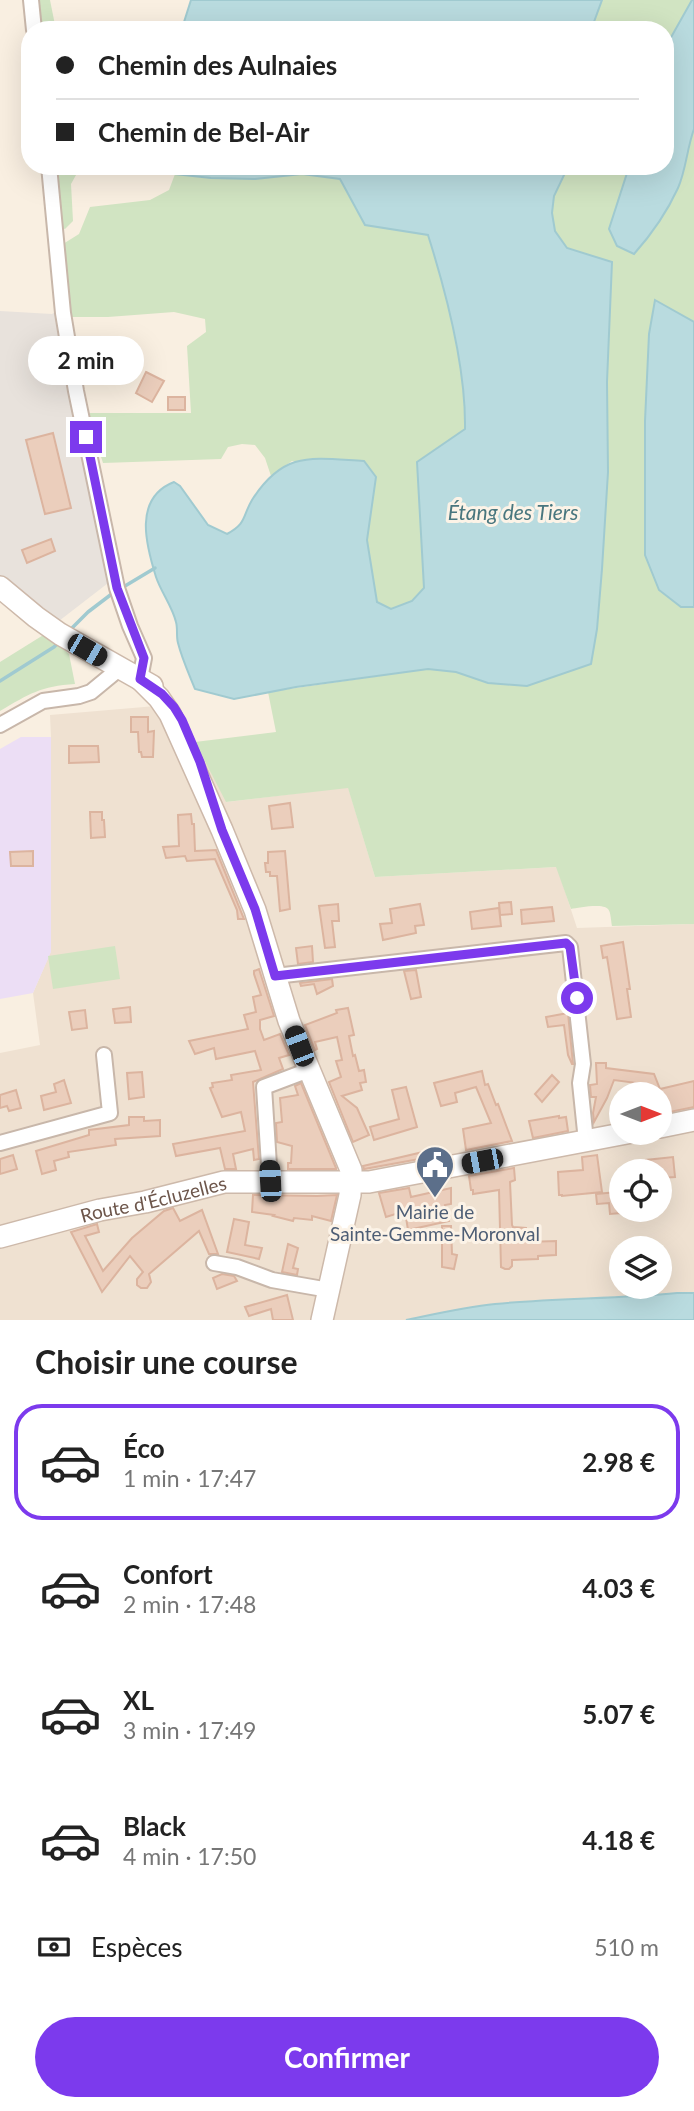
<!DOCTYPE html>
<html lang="fr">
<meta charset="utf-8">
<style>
:root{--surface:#fff;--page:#f6f6f6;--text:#222;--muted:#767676;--line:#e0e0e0;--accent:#7c3aed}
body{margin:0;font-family:Lato,sans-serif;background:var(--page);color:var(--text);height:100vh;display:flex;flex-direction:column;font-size:26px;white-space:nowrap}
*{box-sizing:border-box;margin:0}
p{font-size:23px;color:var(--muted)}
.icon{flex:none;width:38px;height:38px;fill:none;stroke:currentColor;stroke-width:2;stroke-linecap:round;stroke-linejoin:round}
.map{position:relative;height:1320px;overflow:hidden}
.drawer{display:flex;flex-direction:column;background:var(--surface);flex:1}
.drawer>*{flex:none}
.hud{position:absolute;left:21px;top:21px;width:653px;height:154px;border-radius:28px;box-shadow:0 7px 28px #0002;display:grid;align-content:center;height:154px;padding:0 35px;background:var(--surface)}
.needle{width:46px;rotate:90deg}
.fabs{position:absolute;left:609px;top:1082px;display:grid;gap:14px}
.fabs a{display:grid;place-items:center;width:63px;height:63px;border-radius:50%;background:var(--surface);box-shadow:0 7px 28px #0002;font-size:35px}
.end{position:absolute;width:32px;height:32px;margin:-16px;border:9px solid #7c3aed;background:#fff;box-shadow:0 0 0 4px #fff}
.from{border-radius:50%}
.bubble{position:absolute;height:49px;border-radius:24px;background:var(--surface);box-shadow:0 7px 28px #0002;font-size:23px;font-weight:700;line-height:49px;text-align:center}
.car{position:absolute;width:21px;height:42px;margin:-21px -10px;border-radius:9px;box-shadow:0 0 5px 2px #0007;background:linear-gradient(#222 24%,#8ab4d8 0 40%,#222 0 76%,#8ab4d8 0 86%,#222 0)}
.hud b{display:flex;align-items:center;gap:24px;height:66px;font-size:26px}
.hud b+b{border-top:2px solid var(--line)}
.hud i{width:18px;height:18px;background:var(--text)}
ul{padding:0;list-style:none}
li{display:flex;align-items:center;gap:21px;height:116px;margin:0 14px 10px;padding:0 21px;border:4px solid transparent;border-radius:28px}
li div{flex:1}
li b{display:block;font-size:26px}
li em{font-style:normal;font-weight:700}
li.selected{border-color:var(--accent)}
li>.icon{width:63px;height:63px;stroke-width:1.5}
h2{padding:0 35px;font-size:32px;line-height:84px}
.pay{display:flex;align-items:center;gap:18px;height:77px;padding:0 35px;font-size:26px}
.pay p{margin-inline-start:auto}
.action{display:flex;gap:14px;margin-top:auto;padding:14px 35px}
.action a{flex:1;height:80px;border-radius:42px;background:var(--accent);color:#fff;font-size:28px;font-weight:700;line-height:80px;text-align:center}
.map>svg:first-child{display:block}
.residential{fill:#efe1d1;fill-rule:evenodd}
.industrial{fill:#e8e2dc}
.education{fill:#ecdef5}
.green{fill:#d1e4c2}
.water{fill:#b9dbdf;stroke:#a0cad0;stroke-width:2}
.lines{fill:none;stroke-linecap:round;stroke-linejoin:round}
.stream{stroke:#a0cad0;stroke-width:3.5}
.building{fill:#ebcebc;stroke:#dcb49f;stroke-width:2}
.street-casing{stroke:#c8b7aa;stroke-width:18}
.secondary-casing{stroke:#cdb9aa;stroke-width:24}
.street{stroke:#fff;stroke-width:14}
.secondary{stroke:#fff;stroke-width:21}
.route{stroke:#7c3aed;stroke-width:9}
.labels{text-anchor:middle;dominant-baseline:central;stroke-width:6;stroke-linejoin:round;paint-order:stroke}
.street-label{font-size:19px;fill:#6d564b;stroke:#fcf3e7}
.service-label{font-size:19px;fill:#4e5e75;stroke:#fcf3e7}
.water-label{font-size:21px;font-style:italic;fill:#48767e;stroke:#fcf3e7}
</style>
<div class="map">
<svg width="694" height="1320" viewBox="0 0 694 1320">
<rect width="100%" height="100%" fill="#f9efe1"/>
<path class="residential" d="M156,706L182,750L195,742L227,802L348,787L375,877L557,867L577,928L694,924V1293L493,1304L406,1320H0V1053L40,1045L33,993L51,951V737L50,715ZM621,1094H660V1132H621ZM621,1171H660V1209H621ZM621,1248H660V1286H621Z"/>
<polygon class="industrial" points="0,311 52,314 57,311 112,580 55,624 0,580"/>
<polygon class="education" points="21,737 51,737 51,952 33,993 0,999 0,749"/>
<g class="green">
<polygon points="35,0 50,0 56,30 39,30"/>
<polygon points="602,0 692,0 665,48 665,30 591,30"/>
<path d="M694,129V322L655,301L645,421L681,607H694V924L612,926C611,922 611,912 608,909C602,903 578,908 571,909L556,867L375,877L348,788L226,802L195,742L276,732L268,692L428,669L456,672L488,683L591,664L597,629L602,569L608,472L607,382L612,263L567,248L555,231L552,213L554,196L566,171L567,166H627V173L609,229L689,142Z"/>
<polygon points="53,166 81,166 71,184 73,221 65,229 62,228"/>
<path d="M175,174L211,178L255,179L302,174L340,179L365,225L428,235C447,297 465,364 465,429L417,462L424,589L412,601L390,609L377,602L367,540L376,477L292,461L271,476L265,458L255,445L242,444L228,447L221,459L103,463L87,413H191L187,346L206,332L205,319L174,312L108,317H71L63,244L79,234L90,207L150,200L169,190Z"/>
<path d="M45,634L69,654L75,684C41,686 29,694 0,711V662Z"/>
<polygon points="115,946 120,979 53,989 48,956"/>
</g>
<g class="water">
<polygon points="191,0 602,0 591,30 144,30 145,28 184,22"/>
<path d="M692,0H694V129C687,148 686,170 678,188C667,212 651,235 634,254L617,246L609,229L627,173V166H665V48Z"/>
<path d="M170,166H567L566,171L554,196L552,213L555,231L567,248L612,262L607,382L608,472L602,569L597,629L591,664L527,686L488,683L456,672L428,669L296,687L234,699L195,689C189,674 182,659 178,643C176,636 178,629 176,622C172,606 161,592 156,577C146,545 133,498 174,482L180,486L208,525L227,534C247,523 242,517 252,500C284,450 312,458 364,461L376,477L367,540L377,602L391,609L412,601L424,588L417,462L465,429C466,370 446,292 428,235L365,225L340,179L302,174L255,179L211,178L175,174Z"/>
<polygon points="655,300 694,322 694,607 681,607 659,590 645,555 645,421 649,334"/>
<path d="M677,1293H694V1320H406C435,1314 465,1307 495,1304C556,1298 617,1299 677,1293Z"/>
</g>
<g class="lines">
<g class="stream">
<polyline points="120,589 155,568"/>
<polyline points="69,631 88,612 113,593"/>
<polyline points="0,681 54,647 59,642"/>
</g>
</g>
<g class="building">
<polygon points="146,372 164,381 152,402 136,393"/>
<rect x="168" y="397" width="17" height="13"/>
<polygon points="53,433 71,508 45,514 26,440"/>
<polygon points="51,539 55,551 27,563 22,550"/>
<polygon points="131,717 148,717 148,732 154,731 153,757 142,757 141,752 139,752 138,732 131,732"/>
<polygon points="69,746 98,746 99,762 69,763"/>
<polygon points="290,803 293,827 272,829 269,806"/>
<polygon points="90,812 102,812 102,820 104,820 105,837 91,838"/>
<polygon points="191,814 192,824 194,824 195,851 216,850 244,919 238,919 237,910 215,859 187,861 185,856 166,858 163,847 179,846 178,815"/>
<polygon points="33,851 33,866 11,866 10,852"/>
<polygon points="285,851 290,909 280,911 277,876 270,876 270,872 266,872 265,863 268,863 268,852"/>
<polygon points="511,902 512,914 500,915 499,903"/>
<polygon points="338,904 339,921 332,921 335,947 325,948 319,906"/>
<polygon points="420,904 424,925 415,926 416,933 383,940 380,924 392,923 390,909"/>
<polygon points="552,907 554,921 522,924 521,910"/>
<polygon points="499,908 501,926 472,929 470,912"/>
<polygon points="623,942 630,989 627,989 631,1017 617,1019 607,957 603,958 601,946"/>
<polygon points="312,946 313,962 298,964 296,948"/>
<polygon points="259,969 274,1016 260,1020 260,1029 264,1040 280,1034 289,1055 279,1058 283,1069 253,1082 259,1159 254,1160 253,1149 233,1154 236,1169 225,1169 220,1148 176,1156 173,1144 245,1131 241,1112 222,1117 210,1088 213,1087 212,1083 232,1080 231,1075 261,1070 255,1051 216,1059 214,1048 195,1054 189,1041 248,1029 244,1015 256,1012 253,997 261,995 254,974 254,971"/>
<polygon points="416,970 421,997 411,999 404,971"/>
<polygon points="332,979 333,986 317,994 314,984 301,986 300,983"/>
<polygon points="130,1007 131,1022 115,1023 113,1009"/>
<polygon points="348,1008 354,1035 349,1036 353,1056 355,1055 359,1071 364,1070 366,1082 360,1083 362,1090 342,1096 357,1108 369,1135 353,1142 329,1082 341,1077 336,1061 342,1060 337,1037 315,1042 317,1049 315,1050 305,1025 337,1013 336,1010"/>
<polygon points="85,1010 87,1028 72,1030 69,1012"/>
<polygon points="568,1013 573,1064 572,1064 568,1055 564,1025 548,1027 546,1017"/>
<polygon points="596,1063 606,1063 606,1068 654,1074 660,1089 694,1081 694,1107 660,1114 660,1094 649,1094 648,1091 634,1091 637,1083 614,1080 607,1098 594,1122 593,1113 596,1097 591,1097 590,1085 597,1084"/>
<polygon points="482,1071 485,1085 488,1084 496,1105 498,1104 512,1141 466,1150 463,1129 491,1123 476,1087 455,1093 457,1102 441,1106 434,1083"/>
<polygon points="142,1072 144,1097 129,1099 127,1073"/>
<polygon points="552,1075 559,1082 542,1102 535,1094"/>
<polygon points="64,1080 71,1103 44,1110 41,1096 56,1092 54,1084"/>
<polygon points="301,1083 336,1168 336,1169 288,1169 288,1163 291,1163 292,1146 277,1142 276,1123 282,1122 280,1098 298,1095 295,1086"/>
<polygon points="406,1087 417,1127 374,1140 370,1127 399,1119 392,1090"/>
<polygon points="16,1090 21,1108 9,1111 7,1106 0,1108 0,1095"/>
<polygon points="559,1116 559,1118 566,1117 568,1131 533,1138 529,1121"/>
<polygon points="129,1117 144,1117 144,1121 160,1120 160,1136 115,1139 116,1145 68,1152 69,1157 54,1161 56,1170 42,1174 36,1151 89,1135 89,1130 129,1125"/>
<polygon points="423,1152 425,1158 364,1169 363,1166"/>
<polygon points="13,1155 17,1169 0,1174 0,1159"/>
<polygon points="597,1155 602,1192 562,1196 562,1195 559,1195 558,1172 583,1170 582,1157"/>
<polygon points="673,1157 675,1177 660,1178 660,1171 648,1171 646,1160"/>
<polygon points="514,1168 515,1180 510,1182 512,1225 513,1227 526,1228 526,1242 556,1241 556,1255 538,1256 538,1259 512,1260 512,1266 509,1269 505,1269 501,1267 499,1190 473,1194 473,1190 471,1190 469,1176"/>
<polygon points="409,1188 411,1197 451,1188 451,1204 445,1205 449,1221 408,1230 405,1211 386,1217 379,1193"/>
<polygon points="618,1192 621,1213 610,1214 609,1203 597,1204 596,1194"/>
<polygon points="253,1195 317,1196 337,1195 331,1221 312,1216 312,1220 294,1218 293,1221 273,1216 274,1215 252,1212"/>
<polygon points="173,1208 180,1221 202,1210 218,1254 209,1254 199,1231 149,1274 151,1282 147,1288 141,1288 137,1285 137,1279 143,1272 130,1256 102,1292 71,1232 97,1224 99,1232 85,1236 103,1271 132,1238 164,1211"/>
<polygon points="234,1219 249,1222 245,1245 262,1248 259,1259 227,1252"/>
<polygon points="442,1226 451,1226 452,1254 457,1255 454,1269 442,1267"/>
<polygon points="288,1244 298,1248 293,1268 298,1269 297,1275 282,1272"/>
<polygon points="222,1274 234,1276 237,1281 217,1289 213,1278"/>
<polygon points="287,1295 293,1320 273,1320 271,1309 249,1316 245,1307"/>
</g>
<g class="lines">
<defs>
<g id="street">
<polyline points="31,0 34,30"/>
<polyline points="49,166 63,313 76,391 117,588 130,626 144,658 140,679"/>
<polyline points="0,725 43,701 79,696 91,692 114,673 121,669"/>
<polyline points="275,976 566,943 570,947 583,1064 580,1083 586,1141"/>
<polyline points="0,1143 110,1113 104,1055"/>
<polyline points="270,1181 264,1087 309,1070"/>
<polyline points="214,1263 237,1267 272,1280 329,1290"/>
</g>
<g id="secondary">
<polyline points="0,587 36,617 60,634 152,686"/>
<polyline points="140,679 159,698 170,714 222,830 255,910 289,1021 351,1170 350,1195 322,1320"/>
<polyline points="660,1127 694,1120"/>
<path id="s1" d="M0,1237L100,1210L145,1202L224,1182H369L632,1132"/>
</g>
</defs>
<use href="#street" class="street-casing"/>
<use href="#secondary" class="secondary-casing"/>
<use href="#street" class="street"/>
<use href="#secondary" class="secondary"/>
</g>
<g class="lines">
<polyline class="route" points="86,437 117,588 144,658 140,679 162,694 174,707 182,720 200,762 222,830 255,909 275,976 566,943 570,947 577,998"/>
</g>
<defs>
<symbol id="civic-pin" viewBox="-11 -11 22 30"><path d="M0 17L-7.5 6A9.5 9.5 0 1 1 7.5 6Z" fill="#5c6f8a" stroke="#fcf3e7"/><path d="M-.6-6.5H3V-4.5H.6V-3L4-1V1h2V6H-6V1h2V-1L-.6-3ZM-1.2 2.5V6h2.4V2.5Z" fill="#fff"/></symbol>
</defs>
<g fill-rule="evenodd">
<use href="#civic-pin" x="413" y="1143" width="44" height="60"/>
</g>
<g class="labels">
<g class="street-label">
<text stroke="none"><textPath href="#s1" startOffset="158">Route d'Écluzelles</textPath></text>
</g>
<g class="service-label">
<text x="435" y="1211">Mairie de<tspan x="435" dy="22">Sainte-Gemme-Moronval</tspan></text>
</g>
<g class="water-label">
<text x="513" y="511">Étang des Tiers</text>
</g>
</g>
</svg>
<div class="fabs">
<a><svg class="needle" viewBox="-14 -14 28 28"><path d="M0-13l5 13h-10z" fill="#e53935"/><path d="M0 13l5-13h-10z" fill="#767676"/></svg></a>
<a><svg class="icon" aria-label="locate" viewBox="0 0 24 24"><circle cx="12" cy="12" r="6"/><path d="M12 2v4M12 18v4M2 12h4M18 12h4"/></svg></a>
<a><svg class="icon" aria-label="layers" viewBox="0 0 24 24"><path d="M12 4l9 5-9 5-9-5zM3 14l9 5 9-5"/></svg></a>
</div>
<i class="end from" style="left:577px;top:998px"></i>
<i class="end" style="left:86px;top:437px"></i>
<div class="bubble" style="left:28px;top:336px;width:116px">2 min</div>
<i class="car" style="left:87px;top:650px;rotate:120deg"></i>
<i class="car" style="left:299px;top:1046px;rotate:339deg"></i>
<i class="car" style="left:482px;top:1161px;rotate:259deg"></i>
<i class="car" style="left:270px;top:1181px;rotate:357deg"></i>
<div class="hud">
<b><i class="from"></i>Chemin des Aulnaies</b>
<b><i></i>Chemin de Bel-Air</b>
</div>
</div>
<section class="drawer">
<h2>Choisir une course</h2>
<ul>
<li class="selected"><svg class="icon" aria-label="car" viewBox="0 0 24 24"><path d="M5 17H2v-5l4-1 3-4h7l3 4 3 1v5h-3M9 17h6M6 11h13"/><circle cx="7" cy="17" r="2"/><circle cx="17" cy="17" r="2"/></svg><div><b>Éco</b><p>1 min · 17:47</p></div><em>2.98 €</em></li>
<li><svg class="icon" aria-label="car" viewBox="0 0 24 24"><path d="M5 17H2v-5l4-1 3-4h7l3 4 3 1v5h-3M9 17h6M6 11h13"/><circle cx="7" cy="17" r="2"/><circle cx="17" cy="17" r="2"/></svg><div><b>Confort</b><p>2 min · 17:48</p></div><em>4.03 €</em></li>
<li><svg class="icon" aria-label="car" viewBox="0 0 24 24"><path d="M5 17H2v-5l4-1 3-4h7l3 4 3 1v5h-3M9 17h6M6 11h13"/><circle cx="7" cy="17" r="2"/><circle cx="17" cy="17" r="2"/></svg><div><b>XL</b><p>3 min · 17:49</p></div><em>5.07 €</em></li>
<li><svg class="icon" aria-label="car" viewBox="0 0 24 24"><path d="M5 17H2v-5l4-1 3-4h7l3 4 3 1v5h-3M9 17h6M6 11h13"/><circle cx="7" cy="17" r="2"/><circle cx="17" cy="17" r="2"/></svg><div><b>Black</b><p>4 min · 17:50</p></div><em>4.18 €</em></li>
</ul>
<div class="pay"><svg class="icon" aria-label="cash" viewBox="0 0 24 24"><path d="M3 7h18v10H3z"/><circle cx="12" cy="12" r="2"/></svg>Espèces<p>510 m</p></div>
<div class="action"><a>Confirmer</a></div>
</section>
